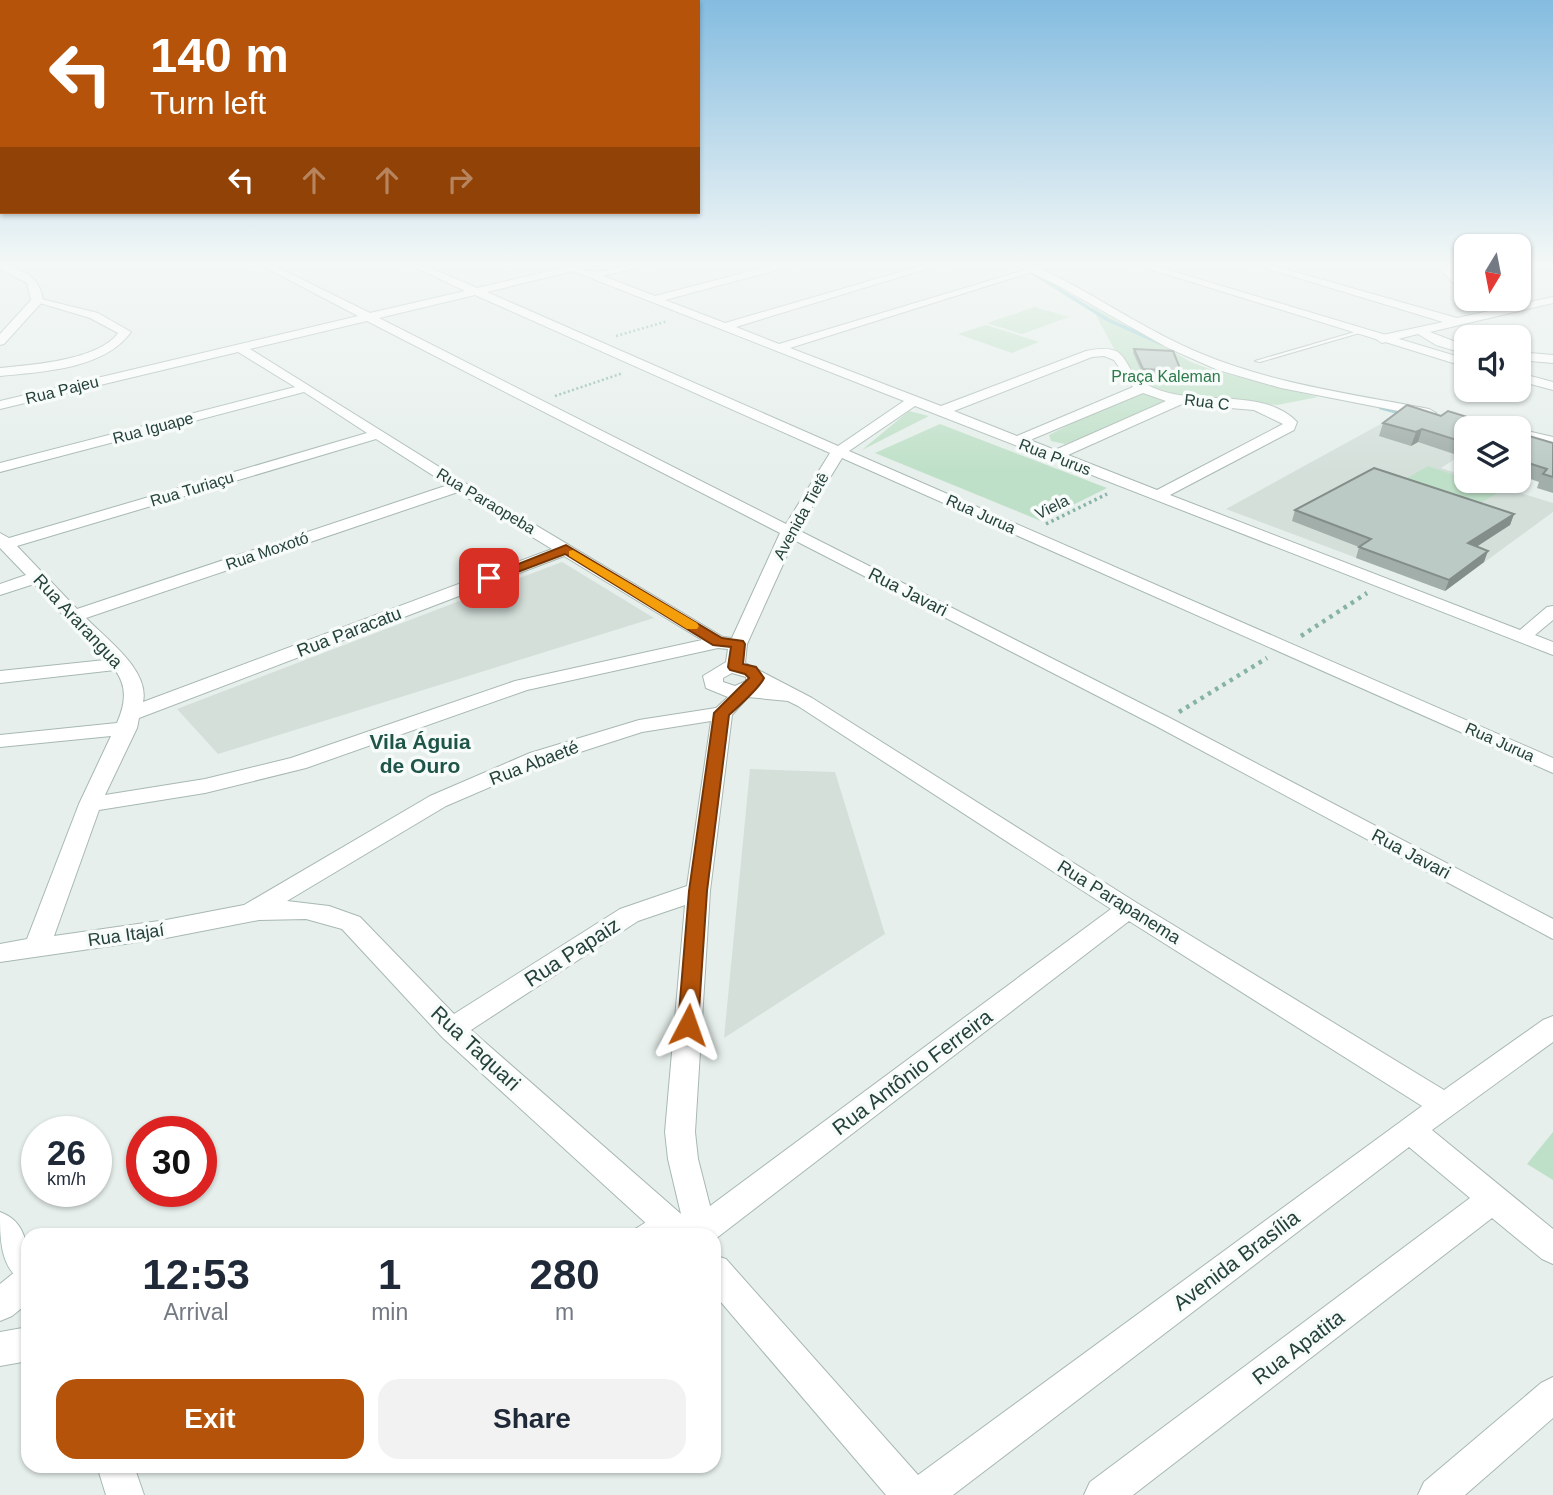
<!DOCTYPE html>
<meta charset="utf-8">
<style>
body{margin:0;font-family:Arial,sans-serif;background:#f2f2f3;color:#1f2937;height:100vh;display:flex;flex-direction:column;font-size:26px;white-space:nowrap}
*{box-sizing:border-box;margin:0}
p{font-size:23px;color:#747a83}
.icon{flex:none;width:38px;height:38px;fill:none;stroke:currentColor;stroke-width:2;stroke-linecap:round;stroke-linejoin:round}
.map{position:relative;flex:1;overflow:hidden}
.sheet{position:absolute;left:21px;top:1228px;width:700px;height:245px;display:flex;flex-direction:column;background:#fff;border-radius:21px;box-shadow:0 2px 5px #0004}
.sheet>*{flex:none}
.banner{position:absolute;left:0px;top:0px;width:700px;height:214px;box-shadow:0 2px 5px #0004;background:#b45309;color:#fff;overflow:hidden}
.needle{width:46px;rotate:190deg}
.buttons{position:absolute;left:1454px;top:234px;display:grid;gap:14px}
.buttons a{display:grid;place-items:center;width:77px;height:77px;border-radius:14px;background:#fff;box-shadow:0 2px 5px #0004;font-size:35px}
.speed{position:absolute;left:21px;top:1116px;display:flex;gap:14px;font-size:35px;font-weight:700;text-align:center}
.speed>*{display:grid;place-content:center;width:91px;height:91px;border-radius:50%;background:#fff;box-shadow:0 2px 5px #0004;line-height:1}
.speed small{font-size:18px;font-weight:400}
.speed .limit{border:10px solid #d22;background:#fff;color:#111}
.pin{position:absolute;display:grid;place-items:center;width:60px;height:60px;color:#fff;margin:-30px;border-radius:14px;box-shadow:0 4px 10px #0006}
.me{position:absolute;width:77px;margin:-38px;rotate:4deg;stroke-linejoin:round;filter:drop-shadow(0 0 5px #0008)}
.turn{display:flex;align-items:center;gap:24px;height:147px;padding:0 35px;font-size:32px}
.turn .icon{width:91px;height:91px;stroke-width:2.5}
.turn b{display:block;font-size:49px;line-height:60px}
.lanes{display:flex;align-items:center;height:66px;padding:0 35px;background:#0003;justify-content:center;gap:35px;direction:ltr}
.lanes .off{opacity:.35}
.eta{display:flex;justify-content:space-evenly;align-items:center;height:119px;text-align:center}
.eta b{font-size:42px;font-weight:800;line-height:49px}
.cta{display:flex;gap:14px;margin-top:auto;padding:14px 35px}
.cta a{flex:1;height:80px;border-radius:21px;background:#b45309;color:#fff;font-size:28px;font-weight:800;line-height:80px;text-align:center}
.cta a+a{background:#f2f2f3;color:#1f2937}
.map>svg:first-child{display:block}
</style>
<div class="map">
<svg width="1553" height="1495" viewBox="0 0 1553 1495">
<rect width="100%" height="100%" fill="#e6efeb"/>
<!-- built -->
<g fill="#d4dfda">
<polygon points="1388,420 1466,452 1441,468 1466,476 1466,481 1482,481 1553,503 1553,512 1445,591 1226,509"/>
<polygon points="562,562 654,618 218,754 177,709"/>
<polygon points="750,769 835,772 885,934 724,1038"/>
</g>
<!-- green -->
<g fill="#bfe0c8">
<polygon points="1091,306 1191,362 1215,371 1318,397 1277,405 1181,399 1065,444 1051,441 1049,435 1142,388 1127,373"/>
<polygon points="1035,307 1069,317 1022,334 987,323"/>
<polygon points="986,325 1039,342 1012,353 958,334"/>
<polygon points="909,411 929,416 862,450"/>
<polygon points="940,424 1107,488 1041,521 875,453"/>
<polygon points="1428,466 1466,479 1466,481 1502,490 1476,506 1402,481"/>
<polygon points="1553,1132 1553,1180 1527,1164"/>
</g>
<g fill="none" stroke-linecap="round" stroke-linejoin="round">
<!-- stream-far1 -->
<polyline stroke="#8ec9d4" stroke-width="3.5" points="1015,262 1108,320 1162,344"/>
<!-- stream -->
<polyline stroke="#8ec9d4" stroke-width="5" points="1381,407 1407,414"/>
<!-- service casing -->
<g stroke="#a8b8b2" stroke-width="2">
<g id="service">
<polygon points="1358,331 1363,332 1260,362 1255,361"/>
<path d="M662,1212L668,1214L670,1219C660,1236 648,1236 630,1236L632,1231Z"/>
</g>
</g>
<!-- minor casing -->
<g stroke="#a8b8b2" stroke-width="2">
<g id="minor">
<path d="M255,262H267L370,313L465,291L404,262H417L477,288L563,268L553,262C568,262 577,269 591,271C604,273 634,262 652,262L651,264L603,276L655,296L785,262H800L799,264L665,300L725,323L934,262H949L736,327L779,344L1051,262V266L790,348L941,406L1086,351C1134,341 1118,368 1146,384C1189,410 1261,384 1297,422L1294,430L1170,495L1520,630L1547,607L1553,606V620L1535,635L1553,642V655L915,406L849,451L1553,758V773L842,458L798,530L1170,718L1553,919V939L1156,726L794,540L747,644L745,663L812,698L1137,903L1444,1090L1543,1020L1553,1016V1042L1432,1130L1553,1229V1264L1542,1259L1492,1218L1133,1495H1084L1090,1482L1470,1198L1409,1147L953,1495H886L714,1294V1255L726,1259L918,1475L1422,1106L1129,921L714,1240V1236H660L442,1037L342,929L306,919L259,920L166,938L0,962V944L27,939L79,804L111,736L0,747V735L117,723C125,705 128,687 115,670L0,683V671L105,660L34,584L0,595V584L26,575L0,548V533L9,538L367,433L304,392L0,472V463L295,387L238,352L0,409V401L358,316ZM573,271L904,401L838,446L487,292ZM475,295L830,453L786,524L379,318ZM367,321L780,533L732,638L723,637L465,483L250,349ZM1104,356L1114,360L1133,387L1017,436L954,411L1092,357ZM1143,393L1166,401L1055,450L1030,440ZM1182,404L1254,410L1283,424L1157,490L1068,455ZM376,439L448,485L77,609L17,546ZM458,492L552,549L143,702C150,670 106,639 86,618ZM564,556L702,640L515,681L291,758L205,779L105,795L137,728L139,718ZM718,648L728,649L726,662L703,676L706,688L728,697L716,708L639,720L530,753L430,796L244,905L166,920L54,936L99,810L205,793L306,768L527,690ZM732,673L746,677V681L735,686L723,682V678ZM748,697L788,701L798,706L1111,909L710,1206L698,1159L695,1132L710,891L732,715ZM711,721L687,886L620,909L454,1014L360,917L329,906L287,901L446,806L546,763L642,732ZM685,905L665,1132L668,1159L681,1214L471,1030L638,921Z"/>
<polygon points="1245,262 1260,262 1457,318 1553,297 1553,303 1430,332 1466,346 1466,354 1436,345 1418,334 1382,343 1376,339 1378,336 1443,322"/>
<polygon points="1434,262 1444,262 1466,282 1466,290 1452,282"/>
<path d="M33,297L98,313L131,332C105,369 41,372 0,376V368C32,365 99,360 118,333L90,318L33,301Z"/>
<polygon points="1519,352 1553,355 1553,363 1519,360"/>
<polygon points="28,1267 28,1303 12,1316 0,1321 0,1284 16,1271"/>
<polygon points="28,1327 28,1361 0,1366 0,1332"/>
<polygon points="1553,1377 1553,1418 1465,1495 1418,1495 1424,1482 1541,1383"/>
</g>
</g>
<!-- tertiary casing -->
<g stroke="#a8b8b2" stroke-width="2">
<g id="tertiary">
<path d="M1009,262H1022L1042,269C1096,295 1146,331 1202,354C1274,384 1352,394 1429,409L1436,413L1429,417L1281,388L1218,370L1168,348L1057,285Z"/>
<polygon points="1127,262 1142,262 1466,359 1466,367"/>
<polygon points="1519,373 1553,382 1553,390 1519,381"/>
<polygon points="1519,429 1553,437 1553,445 1519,437"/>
</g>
</g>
<!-- secondary casing -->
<g stroke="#a4bbb3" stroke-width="2">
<g id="secondary">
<path d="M0,263C21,269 41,276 43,301L4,344L0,345V334L31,300L27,283L0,269Z"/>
<path d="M0,1212C31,1223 28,1256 28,1284C0,1272 0,1240 0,1212Z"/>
<polygon points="97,1466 134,1466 144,1495 106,1495"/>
</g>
</g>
<!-- path-far2 -->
<g stroke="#86b3a5" stroke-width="2.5" stroke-dasharray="2 2.5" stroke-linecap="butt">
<polyline points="616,336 668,321"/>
<polyline points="555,396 623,373"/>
</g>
<!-- path-far1 -->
<polyline stroke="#86b3a5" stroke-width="3.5" stroke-dasharray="2.5 3.5" stroke-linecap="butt" points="1046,524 1107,494"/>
<!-- path -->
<g stroke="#86b3a5" stroke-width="4.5" stroke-dasharray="3.5 5" stroke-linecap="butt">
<polyline points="1301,636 1367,593"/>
<polyline points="1179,712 1267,658"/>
</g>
<!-- service -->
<use href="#service" fill="#fff" fill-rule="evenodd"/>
<!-- minor -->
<use href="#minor" fill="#fff" fill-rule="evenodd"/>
<!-- tertiary -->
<use href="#tertiary" fill="#fff" fill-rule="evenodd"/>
<!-- secondary -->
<use href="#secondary" fill="#fff" fill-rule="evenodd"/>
</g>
<!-- wall -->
<g fill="#a1aea9">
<polygon points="1134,349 1181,371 1180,375 1142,373 1133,353"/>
<polygon points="1383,423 1466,429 1466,458 1418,442 1411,446 1379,436"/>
<polygon points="1519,433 1553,443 1553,493 1537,488 1539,482 1519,475"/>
<polygon points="1295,510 1514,514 1510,525 1476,546 1484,562 1445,591 1356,558 1359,547 1292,521"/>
</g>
<!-- shaded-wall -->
<g fill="#838d89">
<polygon points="1422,429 1418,442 1411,446 1416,432"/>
<polygon points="1514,514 1510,525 1464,555 1468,543"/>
<polygon points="1488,551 1484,562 1445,591 1449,580"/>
</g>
<!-- building -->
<g fill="#bbcac4" stroke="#838d89" stroke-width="2">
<polygon points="1134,349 1173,351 1181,371 1143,369"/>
<polygon points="1407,405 1441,416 1448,411 1506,429 1466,429 1466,443 1422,429 1416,432 1383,423"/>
<polygon points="1519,433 1553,443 1553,477 1543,474 1547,469 1519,460"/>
<polygon points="1374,468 1514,514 1468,543 1488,551 1449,580 1359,547 1371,539 1295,510"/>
</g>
<!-- sky -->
<linearGradient id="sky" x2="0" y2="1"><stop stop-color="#84bce0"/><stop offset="0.56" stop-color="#f4f8f6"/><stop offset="1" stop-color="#f4f8f6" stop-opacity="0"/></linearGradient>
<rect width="1553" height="471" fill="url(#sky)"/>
<!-- route -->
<path fill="#b45309" stroke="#753606" stroke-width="2" d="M566,545L722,638L743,641L745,644L743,664L756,667L764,678C760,687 738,707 729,715L707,891L698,1025L695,1030L688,1033L681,1030L678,1025L689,891L714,713L749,678L745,674L730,670L728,667L731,647L713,645L565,554L494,581H485L483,578Z"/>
<!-- slow -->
<polygon fill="#f59e0b" points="573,550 697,623 699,626 697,629 687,629 569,556 569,551"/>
<g text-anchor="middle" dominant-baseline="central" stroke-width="7" stroke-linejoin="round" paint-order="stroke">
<!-- far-park labels -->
<g font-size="16" fill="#2d7a4b" stroke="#f7fbf9">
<text x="1166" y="376">Praça Kaleman</text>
</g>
<!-- far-street labels -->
<g font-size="16" fill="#24423a" stroke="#f7fbf9">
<text transform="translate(62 390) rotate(-14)">Rua Pajeu</text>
<text transform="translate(1207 402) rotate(7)">Rua C</text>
<text transform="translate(153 428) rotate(-15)">Rua Iguape</text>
<text transform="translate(1055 457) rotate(21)">Rua Purus</text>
<text transform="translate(192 489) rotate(-17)">Rua Turiaçu</text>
<text transform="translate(486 501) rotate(31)">Rua Paraopeba</text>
<text transform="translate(1052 507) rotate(-26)">Viela</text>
<text transform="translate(981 514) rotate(24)">Rua Jurua</text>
<text transform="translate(801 516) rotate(-61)">Avenida Tietê</text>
<text transform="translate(267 551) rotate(-19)">Rua Moxotó</text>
<text transform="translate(1500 742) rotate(24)">Rua Jurua</text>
</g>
<!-- street labels -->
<g font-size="18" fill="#24423a" stroke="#f7fbf9">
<text transform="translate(908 592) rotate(27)">Rua Javari</text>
<text transform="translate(78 621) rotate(47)">Rua Ararangua</text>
<text transform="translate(349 632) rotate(-21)">Rua Paracatu</text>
<text transform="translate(534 763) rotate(-21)">Rua Abaeté</text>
<text transform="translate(1411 854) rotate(28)">Rua Javari</text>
<text transform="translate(1119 902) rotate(32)">Rua Parapanema</text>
<text transform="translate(126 935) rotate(-8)">Rua Itajaí</text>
</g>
<!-- quarter labels -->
<g font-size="21" font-weight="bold" fill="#1f5548" stroke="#f7fbf9">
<text x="420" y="741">Vila Águia<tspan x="420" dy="24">de Ouro</tspan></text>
</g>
<!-- near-street labels -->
<g font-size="21" fill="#24423a" stroke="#f7fbf9">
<text transform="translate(572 952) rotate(-33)">Rua Papaiz</text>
<text transform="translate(476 1048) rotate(43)">Rua Taquari</text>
<text transform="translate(912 1072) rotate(-37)">Rua Antônio Ferreira</text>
<text transform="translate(1236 1260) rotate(-37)">Avenida Brasília</text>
<text transform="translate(1298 1347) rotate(-37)">Rua Apatita</text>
</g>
</g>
</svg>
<div class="buttons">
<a><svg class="needle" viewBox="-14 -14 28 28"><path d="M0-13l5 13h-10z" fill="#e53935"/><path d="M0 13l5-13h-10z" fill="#747a83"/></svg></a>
<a><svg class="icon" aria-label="sound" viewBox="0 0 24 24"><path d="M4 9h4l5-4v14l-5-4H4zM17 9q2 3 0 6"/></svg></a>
<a><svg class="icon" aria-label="layers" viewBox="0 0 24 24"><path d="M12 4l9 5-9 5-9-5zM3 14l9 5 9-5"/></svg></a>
</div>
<div class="speed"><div>26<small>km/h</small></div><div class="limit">30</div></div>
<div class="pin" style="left:489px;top:578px;background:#d93025"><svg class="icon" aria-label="arrive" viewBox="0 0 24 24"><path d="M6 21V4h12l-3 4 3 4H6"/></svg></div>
<svg class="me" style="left:688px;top:1025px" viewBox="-20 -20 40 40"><path d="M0-17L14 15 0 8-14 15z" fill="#b45309" stroke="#fff" stroke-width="4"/></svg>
<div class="banner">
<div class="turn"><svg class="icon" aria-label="left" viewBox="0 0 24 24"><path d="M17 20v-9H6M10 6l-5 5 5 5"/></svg><div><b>140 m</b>Turn left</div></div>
<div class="lanes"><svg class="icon" aria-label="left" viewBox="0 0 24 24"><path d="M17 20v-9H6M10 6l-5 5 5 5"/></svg><svg class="icon off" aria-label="ahead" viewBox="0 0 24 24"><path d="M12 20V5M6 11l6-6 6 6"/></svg><svg class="icon off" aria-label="ahead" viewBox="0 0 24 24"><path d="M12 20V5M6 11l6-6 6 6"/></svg><svg class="icon off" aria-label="right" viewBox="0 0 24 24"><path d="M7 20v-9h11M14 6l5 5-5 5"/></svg></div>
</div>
<section class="sheet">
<div class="eta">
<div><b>12:53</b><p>Arrival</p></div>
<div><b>1</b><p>min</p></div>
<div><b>280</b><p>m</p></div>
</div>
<div class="cta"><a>Exit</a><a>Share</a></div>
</section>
</div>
